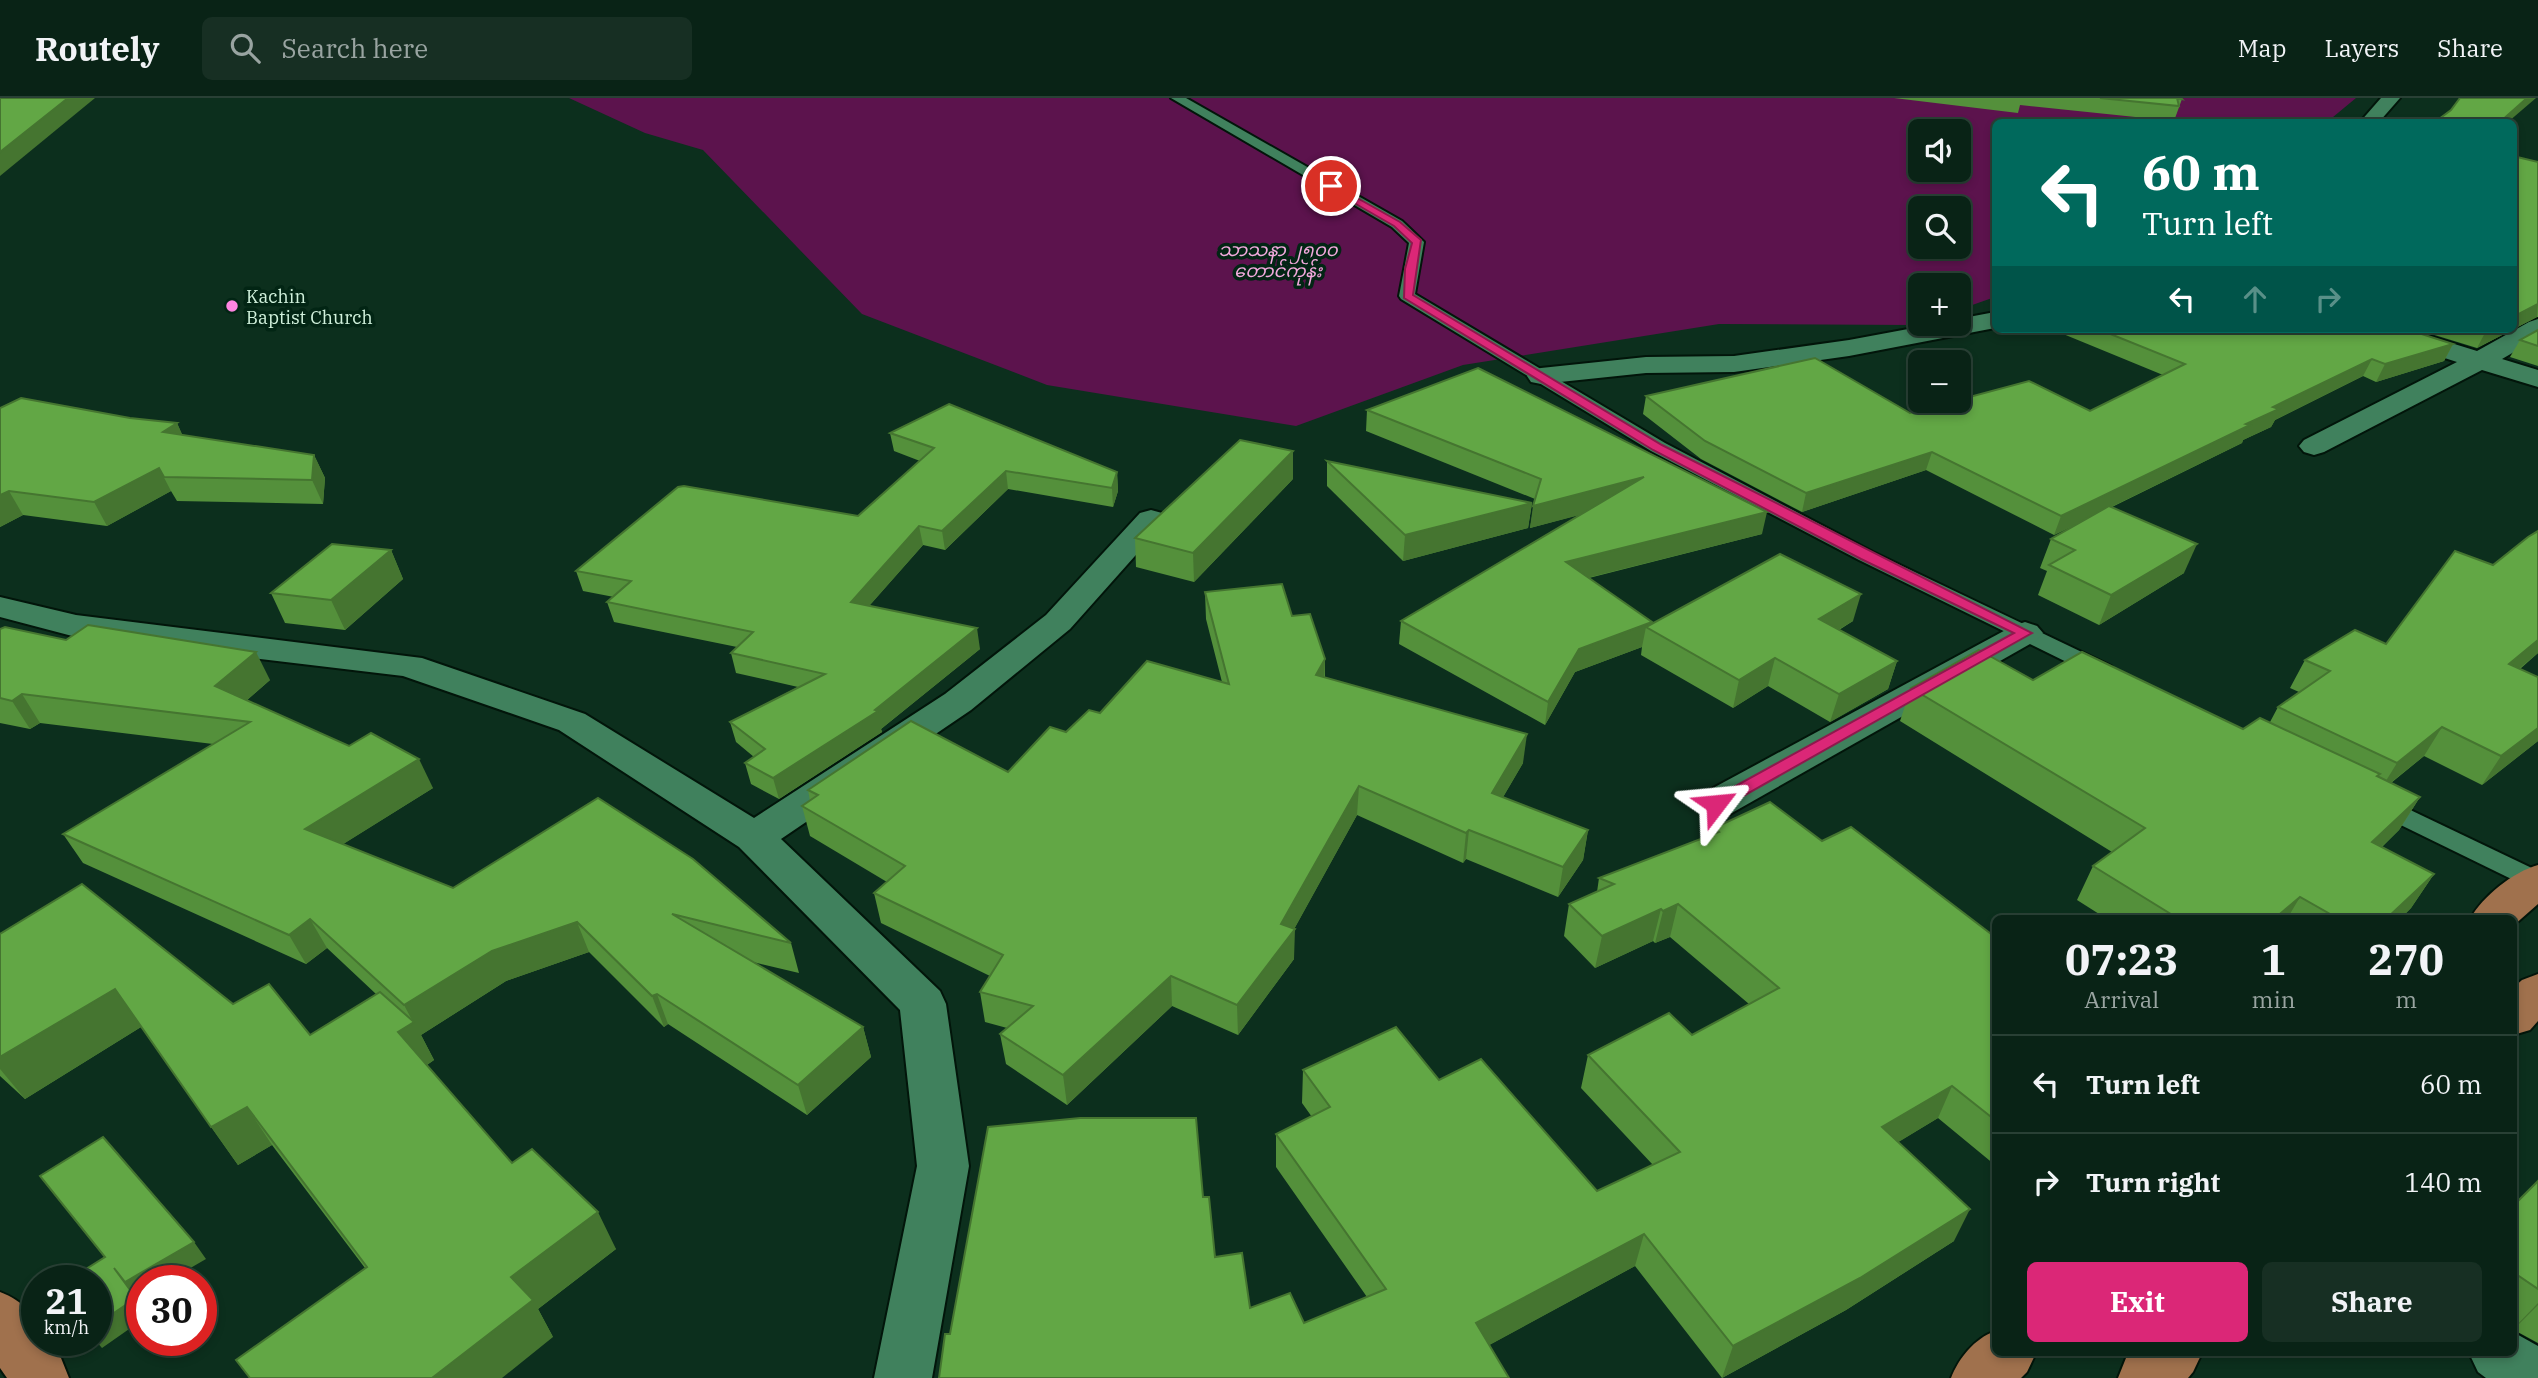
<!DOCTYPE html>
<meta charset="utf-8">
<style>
body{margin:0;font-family:"IBM Plex Serif","Noto Sans Myanmar",serif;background:#172f23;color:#f1f3f6;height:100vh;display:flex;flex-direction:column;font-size:26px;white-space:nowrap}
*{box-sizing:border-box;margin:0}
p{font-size:23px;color:#99a4a1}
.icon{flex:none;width:38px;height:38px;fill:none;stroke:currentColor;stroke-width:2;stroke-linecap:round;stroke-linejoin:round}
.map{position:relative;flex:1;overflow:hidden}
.sheet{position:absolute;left:1992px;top:817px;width:525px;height:441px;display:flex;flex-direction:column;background:#092316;border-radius:10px;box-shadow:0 4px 10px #0003,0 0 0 2px #294035}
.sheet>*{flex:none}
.guide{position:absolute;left:1992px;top:21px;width:525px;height:214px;border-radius:10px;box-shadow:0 4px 10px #0003,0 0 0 2px #294035;background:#00695c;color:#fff;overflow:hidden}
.fabs{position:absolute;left:1908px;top:21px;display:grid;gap:14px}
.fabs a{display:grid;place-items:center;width:63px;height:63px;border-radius:10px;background:#092316;box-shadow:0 4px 10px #0003,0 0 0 2px #294035;font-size:35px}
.speed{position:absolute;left:21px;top:1167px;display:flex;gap:14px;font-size:35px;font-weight:700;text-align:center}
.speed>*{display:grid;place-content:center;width:91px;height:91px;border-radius:50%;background:#092316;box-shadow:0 4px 10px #0003,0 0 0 2px #294035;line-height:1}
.speed small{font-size:18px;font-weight:400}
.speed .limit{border:10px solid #d22;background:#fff;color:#111}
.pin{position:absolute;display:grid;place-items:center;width:60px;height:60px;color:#fff;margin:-30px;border:4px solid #fff;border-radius:50%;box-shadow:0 2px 7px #0007}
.me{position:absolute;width:77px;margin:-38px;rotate:61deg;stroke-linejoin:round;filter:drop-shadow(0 0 5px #0008)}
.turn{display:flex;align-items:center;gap:24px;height:147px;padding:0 35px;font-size:32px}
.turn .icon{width:91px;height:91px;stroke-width:2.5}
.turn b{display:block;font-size:49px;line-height:60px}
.lanes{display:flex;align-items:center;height:66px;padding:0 35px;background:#0003;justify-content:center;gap:35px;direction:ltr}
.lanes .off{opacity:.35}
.eta{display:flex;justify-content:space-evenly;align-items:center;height:119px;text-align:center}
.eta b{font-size:42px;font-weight:700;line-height:49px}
.action{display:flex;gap:14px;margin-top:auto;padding:14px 35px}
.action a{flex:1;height:80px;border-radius:10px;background:#db2777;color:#fff;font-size:28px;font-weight:700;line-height:80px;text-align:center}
.action a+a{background:#172f23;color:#f1f3f6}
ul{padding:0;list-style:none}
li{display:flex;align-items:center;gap:21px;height:98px;padding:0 35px;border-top:2px solid #294035}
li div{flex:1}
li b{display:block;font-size:26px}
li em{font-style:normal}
header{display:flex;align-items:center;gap:42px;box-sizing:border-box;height:98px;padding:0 35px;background:#092316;border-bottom:2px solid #294035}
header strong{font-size:33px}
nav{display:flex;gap:38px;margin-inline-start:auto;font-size:24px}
.search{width:490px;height:63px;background:#172f23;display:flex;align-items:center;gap:18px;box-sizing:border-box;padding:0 24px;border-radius:10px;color:#99a4a1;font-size:26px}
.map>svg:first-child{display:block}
</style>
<header>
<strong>Routely</strong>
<div class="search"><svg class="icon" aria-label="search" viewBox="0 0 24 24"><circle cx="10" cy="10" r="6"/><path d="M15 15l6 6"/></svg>Search here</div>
<nav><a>Map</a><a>Layers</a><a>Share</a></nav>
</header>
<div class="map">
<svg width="2538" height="1280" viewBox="0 0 2538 1280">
<rect width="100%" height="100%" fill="#0c2f1d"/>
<!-- green -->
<path fill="#5c134d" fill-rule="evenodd" d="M569,0H2356L2327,24H1995V199L1958,212V187H1920V225L1913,227L1719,226L1463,267L1296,328L1047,287L862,216L703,52L645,35ZM1920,33H1958V72H1920ZM1920,110H1958V149H1920Z"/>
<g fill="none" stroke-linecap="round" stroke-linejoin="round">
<!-- lane casing -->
<g stroke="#02150a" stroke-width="4">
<g id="lane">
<polygon points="1171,0 1186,0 1402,123 1424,144 1415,196 1665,345 1873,454 2111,568 2115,573 2111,578 2095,578 1859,462 1651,353 1401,201 1399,198 1409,145 1392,129"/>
<polygon points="2379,697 2538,773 2538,794 2370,712 2366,706 2370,700"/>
</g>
</g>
<!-- street casing -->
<g stroke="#02150a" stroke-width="4">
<g id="street">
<polygon points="2381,0 2400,0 2379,24 2360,24"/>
<polygon points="1995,214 1995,230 1849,258 1734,274 1646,275 1541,286 1531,284 1527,278 1531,272 1541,270 1646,259 1734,258 1849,242 1935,226 1958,226 1958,221"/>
<polygon points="2538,221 2538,240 2502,261 2538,272 2538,289 2482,272 2324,354 2314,357 2304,354 2299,348 2304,342 2457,264 2370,236 2366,231 2406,231 2477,253 2529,224"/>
<polygon points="1151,412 1162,415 1167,422 1070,531 971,612 781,741 940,893 946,906 969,1068 932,1280 874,1280 917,1068 900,912 739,749 559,632 403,578 76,539 0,519 0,499 76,517 422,560 585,616 754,720 945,596 1046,517 1140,415"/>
<polygon points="2025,524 2037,528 2043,535 2037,542 1730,716 1716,719 1702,716 1696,706 1702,696 2013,528"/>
<polygon points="2513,1234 2538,1248 2538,1280 2486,1280 2478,1274 2469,1255 2513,1255"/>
</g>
</g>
<!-- primary casing -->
<g stroke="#02150a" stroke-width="4">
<g id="primary">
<path d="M2538,767V806L2513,828V821H2470C2483,798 2513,774 2538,767Z"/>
<polygon points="2538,876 2538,923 2530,932 2513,937 2513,890 2522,882"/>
<path d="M0,1194C23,1203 37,1216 37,1242H48L61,1260L69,1280H7L0,1270Z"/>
<path d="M1995,1233V1255H2036L2027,1274L2021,1280H1951C1959,1260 1974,1241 1995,1233Z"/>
<polygon points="2132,1255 2202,1255 2193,1274 2188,1280 2118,1280 2126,1260"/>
</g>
</g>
<!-- lane -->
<use href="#lane" fill="#40815d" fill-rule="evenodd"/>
<!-- street -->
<use href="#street" fill="#40815d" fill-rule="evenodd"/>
<!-- primary -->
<use href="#primary" fill="#a0714d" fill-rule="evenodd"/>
</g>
<!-- wall -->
<g fill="#54903b">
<polygon points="1894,0 2181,0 2182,1 2174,23 2020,7 2018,15"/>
<polygon points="2538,64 2538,219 2537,219 2477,250 2415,231 2513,231"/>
<polygon points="2051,231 2406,231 2453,246 2444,263 2376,284 2363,278 2275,322 2271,329 2243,342 2242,345 2112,409 2184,475 2099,527 2038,497 2047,473 2040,470 2051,441 2073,428 2054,437 1926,372 1802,414 1701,361 1643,316 1646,298 1910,315 2090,313 2163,277"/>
<polygon points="2538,232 2538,268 2510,259 2520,242"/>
<polygon points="0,310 130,320 177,325 182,337 314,357 325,380 323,406 177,403 171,393 107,428 23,417 0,429"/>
<polygon points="1367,312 1762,436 1589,480 1651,526 1853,523 1839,532 1897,563 1888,591 1830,624 1768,588 1733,610 1641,557 1642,549 1575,574 1545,627 1399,546 1401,523 1582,416 1530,430 1535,401 1366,333"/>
<polygon points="890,335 1117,374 1118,393 1113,409 1008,391 945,452 923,447 869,508 980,551 881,631 882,634 779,701 751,686 745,665 754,659 736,644 730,624 798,589 736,575 731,555 737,549 614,524 607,504 614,499 583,493 576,473 858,418 920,363 894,353"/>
<polygon points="1327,363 1532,405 1528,430 1403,463 1327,388"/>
<polygon points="1293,381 1194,484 1136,469 1135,440"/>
<polygon points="2538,433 2538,555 2520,571 2538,579 2538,643 2482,687 2424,658 2391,685 2420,699 2399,732 2382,749 2434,776 2411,810 2400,821 2107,821 2077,802 2093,768 2112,754 1900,623 1911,590 2033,582 2243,631 2270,624 2278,609 2299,594 2290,590 2305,562 2386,546"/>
<polygon points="391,452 403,481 345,532 285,525 271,495"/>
<polygon points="1205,494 1292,518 1325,561 1325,580 1523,665 1503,699 1588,732 1583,762 1558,799 1466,761 1463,765 1357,717 1294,831 1294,861 1238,937 1172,908 1067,1007 1006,966 1000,936 1007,930 985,924 980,894 990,878 881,825 874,795 887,784 810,738 802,708 810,703 808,692 1008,674 1066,634 1100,615 1222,584 1206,521"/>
<polygon points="0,531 66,542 270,582 247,602 433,690 343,746 453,790 598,700 791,845 799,875 753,864 863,929 871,959 807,1017 668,926 664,929 589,854 506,883 421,937 434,962 427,967 512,1065 616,1151 538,1211 553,1239 365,1170 272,1047 238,1067 141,929 25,1001 0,978 0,836 233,906 310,937 376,896 327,850 306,866 83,765 63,736 213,646 40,625 30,631 0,625"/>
<polygon points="1714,730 1822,743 1995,839 1995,1067 1938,1020 1898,1044 1954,1143 1846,1212 1722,1280 1635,1168 1489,1247 950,1236 1203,1099 1215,1159 1250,1210 1304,1225 1367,1199 1276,1069 1276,1036 1312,1019 1302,1005 1303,972 1439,982 1597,1093 1653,1067 1581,990 1588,957 1692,937 1749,906 1670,839 1655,845 1653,843 1595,870 1564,838 1569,806 1597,794 1599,780 1712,737"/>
<polygon points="2538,1083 2538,1245 2514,1232 2513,1232 2513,1108"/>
</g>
<!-- shaded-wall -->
<g fill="#457530">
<polygon points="68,0 95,0 0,78 0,54"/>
<polygon points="2527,0 2536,0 2508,24 2500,24"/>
<polygon points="2538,206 2537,219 2477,250 2486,233 2490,231 2513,231 2513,219"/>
<polygon points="2453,246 2444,263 2376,284 2385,266"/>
<polygon points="2372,261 2363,278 2275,322 2271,329 2243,342 2242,345 2054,437 2061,418 2246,326 2273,309"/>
<polygon points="177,325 188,349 163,334"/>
<polygon points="1293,353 1293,381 1194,484 1193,455"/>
<polygon points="1932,354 1926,372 1802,414 1806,395"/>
<polygon points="314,357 325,380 323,406 312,382"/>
<polygon points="159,370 171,393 107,428 94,404"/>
<polygon points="1006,373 1008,391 945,452 942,433"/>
<polygon points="1117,374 1118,393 1113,409 1112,390"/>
<polygon points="1644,379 1641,401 1530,430 1533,408"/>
<polygon points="9,393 23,417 0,429 0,397"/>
<polygon points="1532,405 1528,430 1403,463 1405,437"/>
<polygon points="1767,414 1762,436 1563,486 1566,464"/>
<polygon points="919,428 923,447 855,524 851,504"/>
<polygon points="2197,446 2184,475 2099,527 2111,497"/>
<polygon points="391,452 403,481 345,532 331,502"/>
<polygon points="1861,496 1853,523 1811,548 1819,521"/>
<polygon points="1652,524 1650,532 1646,529 1642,549 1575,574 1545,627 1548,604 1579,551"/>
<polygon points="977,530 980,551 881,631 882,634 779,701 773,680 875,612"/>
<polygon points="2538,542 2538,555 2491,594 2509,566"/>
<polygon points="256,554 270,582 230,617 215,588"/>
<polygon points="1775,560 1768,588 1733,610 1739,582"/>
<polygon points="1325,561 1324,589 1316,577"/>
<polygon points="1897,563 1888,591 1830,624 1839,596"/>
<polygon points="22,596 40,625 30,631 12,603"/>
<polygon points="2442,629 2424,658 2379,694 2397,665"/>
<polygon points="2538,630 2538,643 2482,687 2501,658"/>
<polygon points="1527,636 1523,665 1488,725 1492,695"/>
<polygon points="419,661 433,690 321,760 305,731"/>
<polygon points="1359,688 1357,717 1292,835 1295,831 1294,861 1238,937 1237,907 1281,826"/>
<polygon points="2420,699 2399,732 2351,778 2372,744"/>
<polygon points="1469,732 1466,761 1463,765 1466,735"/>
<polygon points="1588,732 1583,762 1558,799 1563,769"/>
<polygon points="2434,776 2411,810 2400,821 2386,821"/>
<polygon points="2300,799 2287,821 2274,821"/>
<polygon points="1678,806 1670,839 1655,845 1663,813"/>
<polygon points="1661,811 1653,843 1595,870 1602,838"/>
<polygon points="310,821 327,850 306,866 289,837"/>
<polygon points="577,824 589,854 506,883 421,937 434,962 419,972 398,934 413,924 404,907 492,853"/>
<polygon points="1171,878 1172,908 1067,1007 1063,977"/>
<polygon points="115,891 141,929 25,1001 0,971 0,959"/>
<polygon points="657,896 668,926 664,929 652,898"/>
<polygon points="863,929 871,959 807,1017 798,987"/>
<polygon points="1952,988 1938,1020 1869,1062 1882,1029"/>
<polygon points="247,1009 272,1047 238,1067 211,1029"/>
<polygon points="1970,1111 1954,1143 1846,1212 1722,1280 1733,1248"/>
<polygon points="598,1114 616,1151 538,1211 553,1239 502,1280 432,1280 511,1179"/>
<polygon points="1644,1136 1635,1168 1471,1257 1476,1225"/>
<polygon points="194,1144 206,1161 168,1183 142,1183 142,1198 139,1200 132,1192 142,1205 142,1222 102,1250 95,1242 96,1227 114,1170"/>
<polygon points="2538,1205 2538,1207 2513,1232 2513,1231"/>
</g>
<!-- building -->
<g fill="#62a745" stroke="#457530" stroke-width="2">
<polygon points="0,0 68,0 0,54"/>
<polygon points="2100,0 2181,0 2182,1 2177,0 2179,8"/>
<polygon points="2460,0 2527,0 2500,24 2435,24 2451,12"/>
<polygon points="2513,58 2538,64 2538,206 2513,219"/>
<polygon points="2098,231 2406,231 2453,246 2385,266 2372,261 2273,309 2279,311 2246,326 2250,327 2061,418 1932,354 1806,395 1705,343 1646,298 1815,260 1910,315 2029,283 2090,313 2185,266"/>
<polygon points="2538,232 2538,248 2520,242"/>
<polygon points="1478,270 1767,414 1566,464 1652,524 1579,551 1548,604 1401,523 1644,379 1533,408 1541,381 1367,312"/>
<polygon points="21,300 130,320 177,325 163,334 314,357 312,382 164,379 159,370 94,404 9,393 0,397 0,310"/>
<polygon points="949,306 1117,374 1112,390 1006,373 942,433 919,428 851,504 977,530 875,612 878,613 773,680 745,665 765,651 730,624 825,576 731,555 753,534 607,504 631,483 576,473 678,389 684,388 858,418 934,350 890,335"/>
<polygon points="1240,342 1293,353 1193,455 1135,440"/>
<polygon points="1327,363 1532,405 1405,437"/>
<polygon points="2109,408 2197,446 2111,497 2049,467 2075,452 2051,441"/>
<polygon points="2538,433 2538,542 2509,566 2538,579 2538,630 2501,658 2442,629 2397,665 2278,609 2330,573 2305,562 2355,532 2386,546 2455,453 2493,467 2528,439"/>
<polygon points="332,446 391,452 331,502 271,495"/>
<polygon points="1780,456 1861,496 1819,521 1897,563 1839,596 1775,560 1739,582 1646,529"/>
<polygon points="1282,486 1292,518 1310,516 1325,561 1316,577 1527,636 1492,695 1588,732 1563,769 1469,732 1466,735 1359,688 1281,826 1295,831 1237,907 1171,878 1063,977 1000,936 1033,908 980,894 1003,857 874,795 905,768 802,708 818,697 808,692 911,623 1008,674 1050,629 1066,634 1089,612 1100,615 1147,563 1229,586 1205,494"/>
<polygon points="88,527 256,554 215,588 349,648 371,635 419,661 305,731 453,790 598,700 693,761 791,845 672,816 863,929 798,987 657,896 652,898 577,824 492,853 404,907 310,821 289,837 63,736 250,624 22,596 12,603 0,600 0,531 5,529 66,542"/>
<polygon points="1979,552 2033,582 2082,554 2243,631 2260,620 2380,676 2377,678 2420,699 2372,744 2434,776 2386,821 2339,821 2300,799 2274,821 2179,821 2093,768 2145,730 1911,590"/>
<polygon points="1770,704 1822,743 1851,729 1995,839 1995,1022 1952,988 1882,1029 1970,1111 1860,1180 1733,1248 1644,1136 1476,1225 1509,1280 939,1280 945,1236 950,1236 988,1029 1080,1020 1196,1020 1203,1099 1209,1099 1215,1159 1242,1155 1250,1210 1290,1195 1304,1225 1386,1191 1276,1036 1330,1009 1303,972 1396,929 1439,982 1481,961 1597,1093 1680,1054 1588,957 1669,915 1692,937 1779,890 1678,806 1663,813 1661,811 1602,838 1569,806 1614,786 1599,780 1719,734 1714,730"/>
<polygon points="82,786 233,906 269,886 310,937 380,894 414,924 398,934 512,1065 532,1051 598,1114 511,1179 533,1202 432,1280 250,1280 236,1262 367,1169 247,1009 211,1029 115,891 0,959 0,836"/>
<polygon points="103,1039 194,1144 125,1184 114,1170 136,1200 96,1227 96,1183 67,1183 105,1159 40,1078"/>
<polygon points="2538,1083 2538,1191 2513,1174 2513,1108"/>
</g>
<!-- route -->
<polygon fill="#db2777" stroke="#8e194d" stroke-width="2" points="1328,87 1334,87 1400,124 1421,142 1413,197 1662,347 2032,535 1722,710 1710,710 1708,706 1710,702 2014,535 1861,461 1653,352 1404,200 1405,171 1412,145 1394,128 1328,90"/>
<!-- markers -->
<circle fill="#fe85e0" stroke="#022514" stroke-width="2.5" cx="232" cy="208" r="7"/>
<g text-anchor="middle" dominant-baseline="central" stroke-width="7" stroke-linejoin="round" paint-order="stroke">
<!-- far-park labels -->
<g font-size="18" font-style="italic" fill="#f2a9dd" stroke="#022514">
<text x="1278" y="151">သာသနာ ၂၅၀၀<tspan x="1278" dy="21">တောင်ကုန်း</tspan></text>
</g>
<!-- far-poi labels -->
<g font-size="18" fill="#d1f1dc" stroke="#022514" text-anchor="start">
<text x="246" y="198">Kachin<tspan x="246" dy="21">Baptist Church</tspan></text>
</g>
</g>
</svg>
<div class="fabs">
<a><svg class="icon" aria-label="sound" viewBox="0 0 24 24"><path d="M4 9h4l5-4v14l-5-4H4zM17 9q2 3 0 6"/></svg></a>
<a><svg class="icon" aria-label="search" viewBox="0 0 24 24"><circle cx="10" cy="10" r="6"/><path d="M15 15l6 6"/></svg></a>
<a>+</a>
<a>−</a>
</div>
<div class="speed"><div>21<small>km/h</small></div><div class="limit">30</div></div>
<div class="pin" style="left:1331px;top:88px;background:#d93025"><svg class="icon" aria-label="arrive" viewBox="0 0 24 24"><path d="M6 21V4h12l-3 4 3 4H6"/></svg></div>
<svg class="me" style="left:1716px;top:706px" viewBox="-20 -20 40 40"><path d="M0-17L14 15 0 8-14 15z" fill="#db2777" stroke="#fff" stroke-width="4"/></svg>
<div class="guide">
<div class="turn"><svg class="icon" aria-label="left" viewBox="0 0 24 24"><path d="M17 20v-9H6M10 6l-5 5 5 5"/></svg><div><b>60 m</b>Turn left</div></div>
<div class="lanes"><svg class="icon" aria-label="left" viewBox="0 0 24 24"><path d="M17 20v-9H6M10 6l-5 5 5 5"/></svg><svg class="icon off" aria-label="ahead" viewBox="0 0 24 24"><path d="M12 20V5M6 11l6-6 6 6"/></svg><svg class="icon off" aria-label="right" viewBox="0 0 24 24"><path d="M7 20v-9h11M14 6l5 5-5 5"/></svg></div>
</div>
<section class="sheet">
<div class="eta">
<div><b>07:23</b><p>Arrival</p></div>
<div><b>1</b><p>min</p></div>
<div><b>270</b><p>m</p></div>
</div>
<ul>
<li><svg class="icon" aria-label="left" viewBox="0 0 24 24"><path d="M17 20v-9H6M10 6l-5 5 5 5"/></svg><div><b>Turn left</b></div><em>60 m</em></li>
<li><svg class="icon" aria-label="right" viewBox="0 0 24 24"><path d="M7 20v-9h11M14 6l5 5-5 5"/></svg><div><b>Turn right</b></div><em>140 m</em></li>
</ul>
<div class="action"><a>Exit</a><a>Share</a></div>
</section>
</div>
